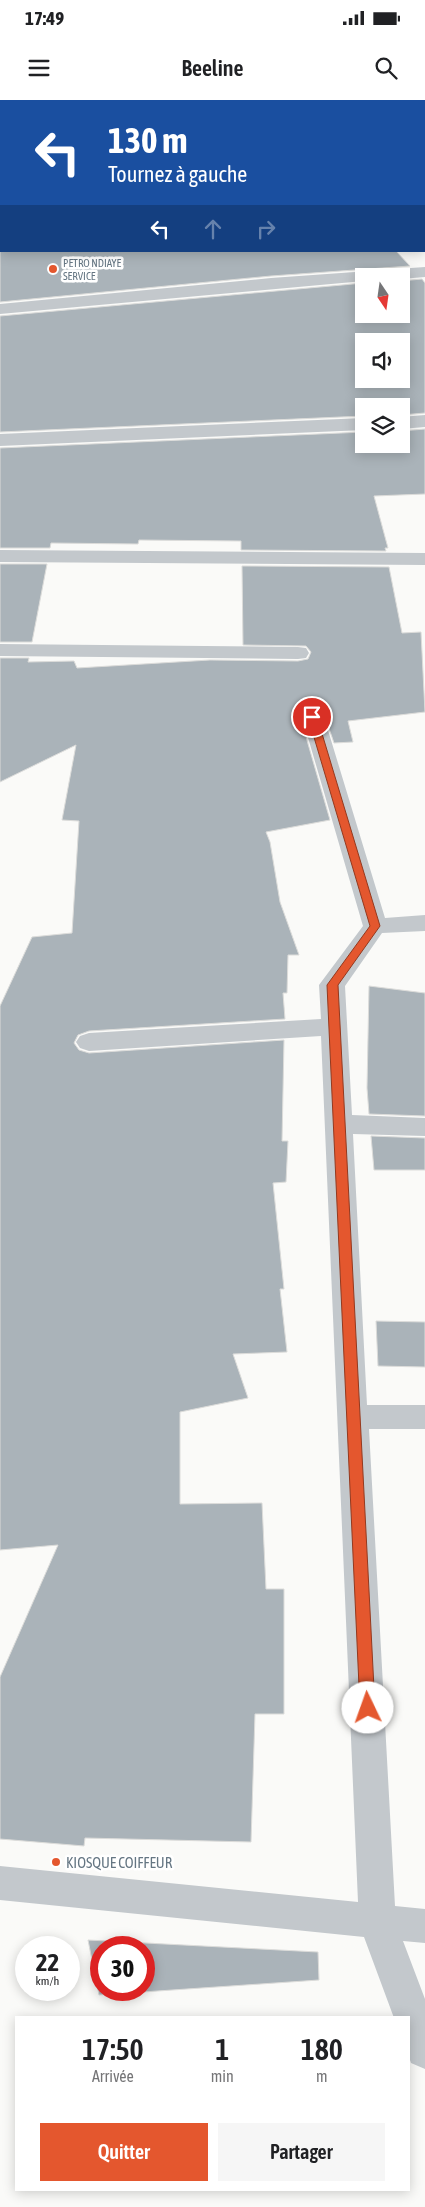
<!DOCTYPE html>
<html lang="fr">
<meta charset="utf-8">
<style>
body{margin:0;font-family:"Asap Condensed",sans-serif;background:#f6f6f6;color:#202124;height:100vh;display:flex;flex-direction:column;font-size:19px;white-space:nowrap}
*{box-sizing:border-box;margin:0}
p{font-size:16px;color:#757577}
.icon{flex:none;width:28px;height:28px;fill:none;stroke:currentColor;stroke-width:2;stroke-linecap:round;stroke-linejoin:round}
.map{position:relative;flex:1;overflow:hidden}
.panel{position:absolute;left:15px;top:1916px;width:395px;height:175px;display:flex;flex-direction:column;background:#fff;border-radius:0px;box-shadow:0 2px 12px #0003}
.panel>*{flex:none}
.hud{position:absolute;left:0px;top:0px;width:425px;height:152px;box-shadow:0 2px 12px #0003;background:#1a4fa0;color:#fff;overflow:hidden}
.needle{width:32px;rotate:167deg}
.fabs{position:absolute;left:355px;top:168px;display:grid;gap:10px}
.fabs a{display:grid;place-items:center;width:55px;height:55px;border-radius:0px;background:#fff;box-shadow:0 2px 12px #0003;font-size:25px}
.speed{position:absolute;left:15px;top:1836px;display:flex;gap:10px;font-size:25px;font-weight:700;text-align:center}
.speed>*{display:grid;place-content:center;width:65px;height:65px;border-radius:50%;background:#fff;box-shadow:0 2px 12px #0003;line-height:1}
.speed small{font-size:12px;font-weight:400}
.speed .limit{border:8px solid #d22;background:#fff;color:#111}
.pin{position:absolute;display:grid;place-items:center;width:42px;height:42px;color:#fff;margin:-21px;border:2px solid #fff;border-radius:50%;box-shadow:0 1px 5px #0007}
.me{position:absolute;width:55px;margin:-28px;rotate:357deg;stroke-linejoin:round;filter:drop-shadow(0 0 4px #0008)}
.turn{display:flex;align-items:center;gap:18px;height:105px;padding:0 25px;font-size:22px}
.turn .icon{width:65px;height:65px;stroke-width:2.5}
.turn b{display:block;font-size:35px;line-height:42px}
.lanes{display:flex;align-items:center;height:48px;padding:0 25px;background:#0003;justify-content:center;gap:25px;direction:ltr}
.lanes .off{opacity:.35}
.eta{display:flex;justify-content:space-evenly;align-items:center;height:85px;text-align:center}
.eta b{font-size:30px;font-weight:600;line-height:35px}
.cta{display:flex;gap:10px;margin-top:auto;padding:10px 25px}
.cta a{flex:1;height:58px;border-radius:0px;background:#e4572e;color:#fff;font-size:20px;font-weight:600;line-height:58px;text-align:center}
.cta a+a{background:#f6f6f6;color:#202124}
.status{display:flex;justify-content:space-between;align-items:center;height:35px;padding:0 25px;background:#fff;direction:ltr}
.status svg{height:14px;fill:currentColor}
header{display:flex;justify-content:space-between;align-items:center;height:65px;padding:0 25px;background:#fff;font-size:22px;font-weight:600}
.map>svg:first-child{display:block}
</style>
<div class="status"><b>17:49</b><svg viewBox="0 0 49 12"><path d="M0 12V9h3v3zM5 12V6h3v6zM10 12V3h3v9zM15 12V0h3v12zM26 1h20v11H26zM47 4h2v5h-2z"/></svg></div>
<header><svg class="icon" aria-label="menu" viewBox="0 0 24 24"><path d="M4 6h16M4 12h16M4 18h16"/></svg>Beeline<svg class="icon" aria-label="search" viewBox="0 0 24 24"><circle cx="10" cy="10" r="6"/><path d="M15 15l6 6"/></svg></header>
<div class="map">
<svg width="425" height="2107" viewBox="0 0 425 2107">
<rect width="100%" height="100%" fill="#fafaf8"/>
<!-- building -->
<g fill="#aab3b9" stroke="#dcdcda" fill-rule="evenodd">
<polygon points="0,151 396,151 410,166 271,176 0,202"/>
<path d="M422,179L425,183V313L401,315V306H364V316L0,332V216L364,183V214H401V181ZM364,241H401V279H364Z"/>
<polygon points="425,329 425,394 374,396 388,448 385,448 386,451 241,450 241,441 139,440 138,444 51,443 50,448 0,448 0,348 364,332 364,344 401,344 401,331"/>
<polygon points="0,464 47,464 32,542 0,542"/>
<polygon points="242,466 389,467 402,533 421,532 425,612 348,621 353,642 334,643 323,611 313,608 305,610 300,616 330,720 266,732 270,742 280,802 299,855 288,855 287,893 283,893 285,919 89,931 78,935 74,943 79,950 89,953 284,940 282,1041 288,1041 286,1082 273,1083 284,1189 280,1189 287,1252 233,1254 248,1298 180,1312 180,1404 262,1403 266,1489 284,1489 284,1614 255,1614 251,1742 85,1738 84,1746 0,1739 0,1577 58,1445 0,1450 0,906 32,837 72,833 79,721 62,720 76,645 0,682 0,558 29,558 28,562 74,561 77,568 210,560 298,561 308,559 311,552 306,546 243,545"/>
<polygon points="369,886 425,893 425,1016 369,1014 367,988"/>
<polygon points="371,1036 425,1038 425,1070 374,1070"/>
<polygon points="376,1221 425,1222 425,1267 378,1266"/>
<path d="M88,1840L318,1852L319,1880L99,1895ZM101,1848H144V1890H101Z"/>
</g>
<g fill="none" stroke-linecap="round" stroke-linejoin="round">
<!-- secondary casing -->
<g stroke="#b3babf" stroke-width="30">
<g id="secondary">
<polyline points="30,1 31,0"/>
<polyline points="0,34 1,33"/>
</g>
</g>
<!-- minor -->
<g fill="#c3c8cc" fill-rule="evenodd">
<rect x="424" y="63" width="1" height="10"/>
<polygon points="1,103 1,113 0,114 0,104"/>
<polygon points="425,167 425,177 401,179 401,176 364,176 364,181 0,214 0,204 271,178"/>
<polygon points="425,315 425,327 401,329 401,317"/>
<polygon points="364,318 364,330 0,346 0,334"/>
<polygon points="0,450 425,453 425,465 0,462"/>
<polygon points="0,544 298,547 306,548 309,553 306,558 298,559 0,556"/>
<polygon points="313,610 321,612 324,617 385,818 425,815 425,831 382,833 345,886 352,1015 425,1018 425,1036 353,1034 367,1305 425,1305 425,1329 369,1329 395,1806 425,1809 425,1843 403,1841 425,1899 425,1969 411,1963 409,1957 409,1918 394,1918 364,1837 0,1800 0,1766 358,1802 321,936 89,951 80,948 76,942 80,936 89,933 321,919 319,885 363,826 302,617 305,612"/>
</g>
<!-- secondary -->
<use href="#secondary" stroke="#fff" stroke-width="28"/>
</g>
<!-- route -->
<polygon fill="#e4572e" stroke="#94391e" points="309,615 316,615 317,617 380,826 338,885 375,1608 373,1612 368,1614 362,1612 360,1608 327,885 370,826 308,617"/>
<!-- markers -->
<g fill="#e4572e" stroke="#fff" stroke-width="2">
<circle cx="53" cy="169" r="5"/>
<circle cx="56" cy="1762" r="5"/>
</g>
<g text-anchor="middle" dominant-baseline="central" stroke-width="5" stroke-linejoin="round" paint-order="stroke">
<!-- far-poi labels -->
<g font-size="11" fill="#657683" stroke="#fff" text-anchor="start">
<text x="63" y="163">PETRO NDIAYE<tspan x="63" dy="13">SERVICE</tspan></text>
</g>
<!-- near-poi labels -->
<g font-size="15" fill="#657683" stroke="#fff" text-anchor="start">
<text x="66" y="1762">KIOSQUE COIFFEUR</text>
</g>
</g>
</svg>
<div class="fabs">
<a><svg class="needle" viewBox="-14 -14 28 28"><path d="M0-13l5 13h-10z" fill="#e53935"/><path d="M0 13l5-13h-10z" fill="#757577"/></svg></a>
<a><svg class="icon" aria-label="sound" viewBox="0 0 24 24"><path d="M4 9h4l5-4v14l-5-4H4zM17 9q2 3 0 6"/></svg></a>
<a><svg class="icon" aria-label="layers" viewBox="0 0 24 24"><path d="M12 4l9 5-9 5-9-5zM3 14l9 5 9-5"/></svg></a>
</div>
<div class="speed"><div>22<small>km/h</small></div><div class="limit">30</div></div>
<div class="pin" style="left:312px;top:617px;background:#d93025"><svg class="icon" aria-label="arrive" viewBox="0 0 24 24"><path d="M6 21V4h12l-3 4 3 4H6"/></svg></div>
<svg class="me" style="left:368px;top:1608px" viewBox="-20 -20 40 40"><circle r="19" fill="#fff"/><path d="M0-13L10 11 0 6-10 11z" fill="#e4572e"/></svg>
<div class="hud">
<div class="turn"><svg class="icon" aria-label="left" viewBox="0 0 24 24"><path d="M17 20v-9H6M10 6l-5 5 5 5"/></svg><div><b>130 m</b>Tournez à gauche</div></div>
<div class="lanes"><svg class="icon" aria-label="left" viewBox="0 0 24 24"><path d="M17 20v-9H6M10 6l-5 5 5 5"/></svg><svg class="icon off" aria-label="ahead" viewBox="0 0 24 24"><path d="M12 20V5M6 11l6-6 6 6"/></svg><svg class="icon off" aria-label="right" viewBox="0 0 24 24"><path d="M7 20v-9h11M14 6l5 5-5 5"/></svg></div>
</div>
<section class="panel">
<div class="eta">
<div><b>17:50</b><p>Arrivée</p></div>
<div><b>1</b><p>min</p></div>
<div><b>180</b><p>m</p></div>
</div>
<div class="cta"><a>Quitter</a><a>Partager</a></div>
</section>
</div>
